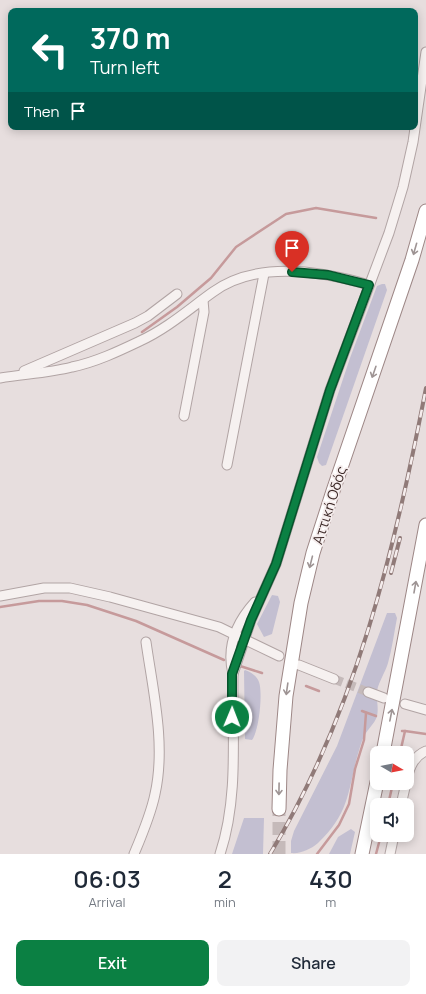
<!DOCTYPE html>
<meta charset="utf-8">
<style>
body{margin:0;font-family:Manrope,sans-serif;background:#f2f2f3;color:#1f2937;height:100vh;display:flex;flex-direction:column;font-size:15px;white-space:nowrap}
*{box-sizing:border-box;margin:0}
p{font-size:13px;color:#747a83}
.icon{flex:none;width:22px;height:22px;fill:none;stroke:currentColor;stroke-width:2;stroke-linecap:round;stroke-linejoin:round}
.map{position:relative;height:854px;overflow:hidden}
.drawer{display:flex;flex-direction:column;background:#fff;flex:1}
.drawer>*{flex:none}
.top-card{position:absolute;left:8px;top:8px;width:410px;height:122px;border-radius:8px;box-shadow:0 2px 10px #0003;background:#00695c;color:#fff;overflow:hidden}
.needle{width:26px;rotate:100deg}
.fabs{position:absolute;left:370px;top:746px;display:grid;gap:8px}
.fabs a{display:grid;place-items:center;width:44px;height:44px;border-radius:8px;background:#fff;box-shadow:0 2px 10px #0003;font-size:20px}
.pin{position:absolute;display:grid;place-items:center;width:34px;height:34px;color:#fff;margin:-41px -17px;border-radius:50% 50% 50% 0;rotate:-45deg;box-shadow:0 0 4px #0007}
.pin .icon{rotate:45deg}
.me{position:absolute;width:44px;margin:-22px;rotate:1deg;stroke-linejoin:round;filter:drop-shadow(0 0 3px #0008)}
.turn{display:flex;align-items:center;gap:14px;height:84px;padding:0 16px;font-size:18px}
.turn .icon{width:52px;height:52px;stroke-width:2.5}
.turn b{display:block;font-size:28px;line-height:34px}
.then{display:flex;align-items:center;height:38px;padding:0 16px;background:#0003;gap:8px;font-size:15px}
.eta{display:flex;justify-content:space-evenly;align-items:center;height:68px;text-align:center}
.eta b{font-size:24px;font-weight:600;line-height:28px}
.primary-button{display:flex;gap:8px;margin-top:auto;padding:8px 16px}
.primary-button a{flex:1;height:46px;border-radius:8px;background:#0b8043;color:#fff;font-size:16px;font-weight:600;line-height:46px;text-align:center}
.primary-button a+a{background:#f2f2f3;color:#1f2937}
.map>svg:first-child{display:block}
</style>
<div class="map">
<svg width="426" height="854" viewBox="0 0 426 854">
<rect width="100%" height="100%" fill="#e7dede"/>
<!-- green -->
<g fill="#c3bfd1">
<polygon points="382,284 385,284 387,290 326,465 322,466 319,463 317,457 350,358 377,286"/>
<polygon points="272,595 278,596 280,602 272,634 264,637 257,624"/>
<path d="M387,613H395L397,618C394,633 392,649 388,663C385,673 379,681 377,691C376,699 379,708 377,716C375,724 365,731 362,741C347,784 354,809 318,843C311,849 301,854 291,853V841L294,831L337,746Z"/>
<path d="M245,670C251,672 257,676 259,682C263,693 259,731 252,740L245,739L244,671Z"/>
<polygon points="244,818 264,818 263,854 232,854"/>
<polygon points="351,829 355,832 350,854 329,854 338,837"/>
</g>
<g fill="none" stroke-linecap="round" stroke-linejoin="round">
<!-- stream -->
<g stroke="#c69a9b" stroke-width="2.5">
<polyline points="142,332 177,307 211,278 236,247 286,214 316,208 376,218"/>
<polyline points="0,607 39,601 62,601 87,605 136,621 224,660"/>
<polyline points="240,666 262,673"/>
<polyline points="306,686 319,691"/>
<polyline points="362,711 376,716"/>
<polyline points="405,731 426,734"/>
<polyline points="400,753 405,731 402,731"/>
<polyline points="388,805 393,783"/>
<polyline points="317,854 339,825 349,804 355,769 364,740 366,713"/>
<polyline points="376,854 381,835"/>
</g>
<!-- minor-tunnel -->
<polyline stroke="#c5baba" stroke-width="9" stroke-dasharray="9 4.5" stroke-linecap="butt" points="334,679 368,692"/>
<!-- highway-tunnel -->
<polyline stroke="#c5baba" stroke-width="13" stroke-dasharray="13 6" stroke-linecap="butt" points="279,854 279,809"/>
<!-- minor casing -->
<g stroke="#b1a4a4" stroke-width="11">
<g id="minor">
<polyline points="24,371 135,323 148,316 177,294"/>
<path d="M0,378C24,374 49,373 72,367C96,362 119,351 140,341C168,328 189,309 213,292C257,260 321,271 369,285"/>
<polyline points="184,416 204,312 203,300"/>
<polyline points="227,465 264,274"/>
<polyline points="0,596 44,588 70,588 110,597 219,627 279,656"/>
<polyline points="299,665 334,679"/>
<polyline points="233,674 251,620 276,564 330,390 389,233 403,187 413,142 426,52"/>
<polyline points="368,692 384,698"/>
<polyline points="405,704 426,710"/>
<path d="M407,778C410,767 414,756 426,751"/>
<polyline points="401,805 406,783"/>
<path d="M134,854C142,835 151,814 155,794C166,745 153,691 146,642"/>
<path d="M220,854C239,797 232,733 233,674C226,646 236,623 255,602"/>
<polyline points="390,854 394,835"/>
</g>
</g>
<!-- highway casing -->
<g stroke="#9d8786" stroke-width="15">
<g id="highway">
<polyline points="383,753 426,525"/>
<polyline points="279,809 280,770 286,696 301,603 313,553 333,491 412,260 426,211"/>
<polyline points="362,854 377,782"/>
</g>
</g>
<!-- minor -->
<use href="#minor" stroke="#f6f1f0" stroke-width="9"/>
<!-- highway -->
<use href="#highway" stroke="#fff" stroke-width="13"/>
<!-- rail casing -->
<g stroke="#907a78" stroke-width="4">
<g id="rail">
<polyline points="391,573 400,538"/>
<path d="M270,854C356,712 395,549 426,388"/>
</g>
</g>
<!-- rail -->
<use href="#rail" stroke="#f5eded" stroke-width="2.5" stroke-dasharray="8" stroke-linecap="butt"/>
</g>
<!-- one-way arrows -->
<defs><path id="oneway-shaft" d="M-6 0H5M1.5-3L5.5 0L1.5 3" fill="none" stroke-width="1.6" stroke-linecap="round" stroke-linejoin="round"/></defs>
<g stroke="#9e9494">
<use href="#oneway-shaft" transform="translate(415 249) rotate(106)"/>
<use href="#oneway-shaft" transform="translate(374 372) rotate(109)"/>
<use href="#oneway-shaft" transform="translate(311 562) rotate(104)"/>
<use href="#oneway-shaft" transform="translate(415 587) rotate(-80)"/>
<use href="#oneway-shaft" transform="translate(287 689) rotate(98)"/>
<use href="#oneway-shaft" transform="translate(391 715) rotate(-79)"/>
<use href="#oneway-shaft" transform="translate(279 789) rotate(91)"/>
</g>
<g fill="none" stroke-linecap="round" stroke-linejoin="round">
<!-- route casing -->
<g stroke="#07532c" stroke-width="10">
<polyline id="route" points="232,717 232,674 251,620 276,564 330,390 369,285 328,275 292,272"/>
</g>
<!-- route -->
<use href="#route" stroke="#0b8043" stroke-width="7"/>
</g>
<g text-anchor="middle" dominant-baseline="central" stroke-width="3.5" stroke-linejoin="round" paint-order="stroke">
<!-- street labels -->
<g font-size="14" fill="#3d2a28" stroke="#f5eded">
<text transform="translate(329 505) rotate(-72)">Αττική Οδός</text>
</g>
</g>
</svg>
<div class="fabs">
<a><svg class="needle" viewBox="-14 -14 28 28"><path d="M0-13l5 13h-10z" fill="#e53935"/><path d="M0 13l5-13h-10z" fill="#747a83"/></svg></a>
<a><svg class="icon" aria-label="sound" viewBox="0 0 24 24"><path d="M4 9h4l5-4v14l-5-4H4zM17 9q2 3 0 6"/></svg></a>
</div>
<div class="pin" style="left:292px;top:272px;background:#d93025"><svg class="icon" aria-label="arrive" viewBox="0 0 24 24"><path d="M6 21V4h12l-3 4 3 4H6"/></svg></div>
<svg class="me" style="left:232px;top:717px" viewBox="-20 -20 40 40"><circle r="17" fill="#0b8043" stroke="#fff" stroke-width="3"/><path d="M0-11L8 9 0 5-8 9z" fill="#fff"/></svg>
<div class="top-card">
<div class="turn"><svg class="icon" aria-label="left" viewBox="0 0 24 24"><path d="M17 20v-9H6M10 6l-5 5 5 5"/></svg><div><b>370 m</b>Turn left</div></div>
<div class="then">Then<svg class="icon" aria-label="arrive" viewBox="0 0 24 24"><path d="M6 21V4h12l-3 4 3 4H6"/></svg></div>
</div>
</div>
<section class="drawer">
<div class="eta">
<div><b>06:03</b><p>Arrival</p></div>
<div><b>2</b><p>min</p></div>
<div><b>430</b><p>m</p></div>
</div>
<div class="primary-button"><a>Exit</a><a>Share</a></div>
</section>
